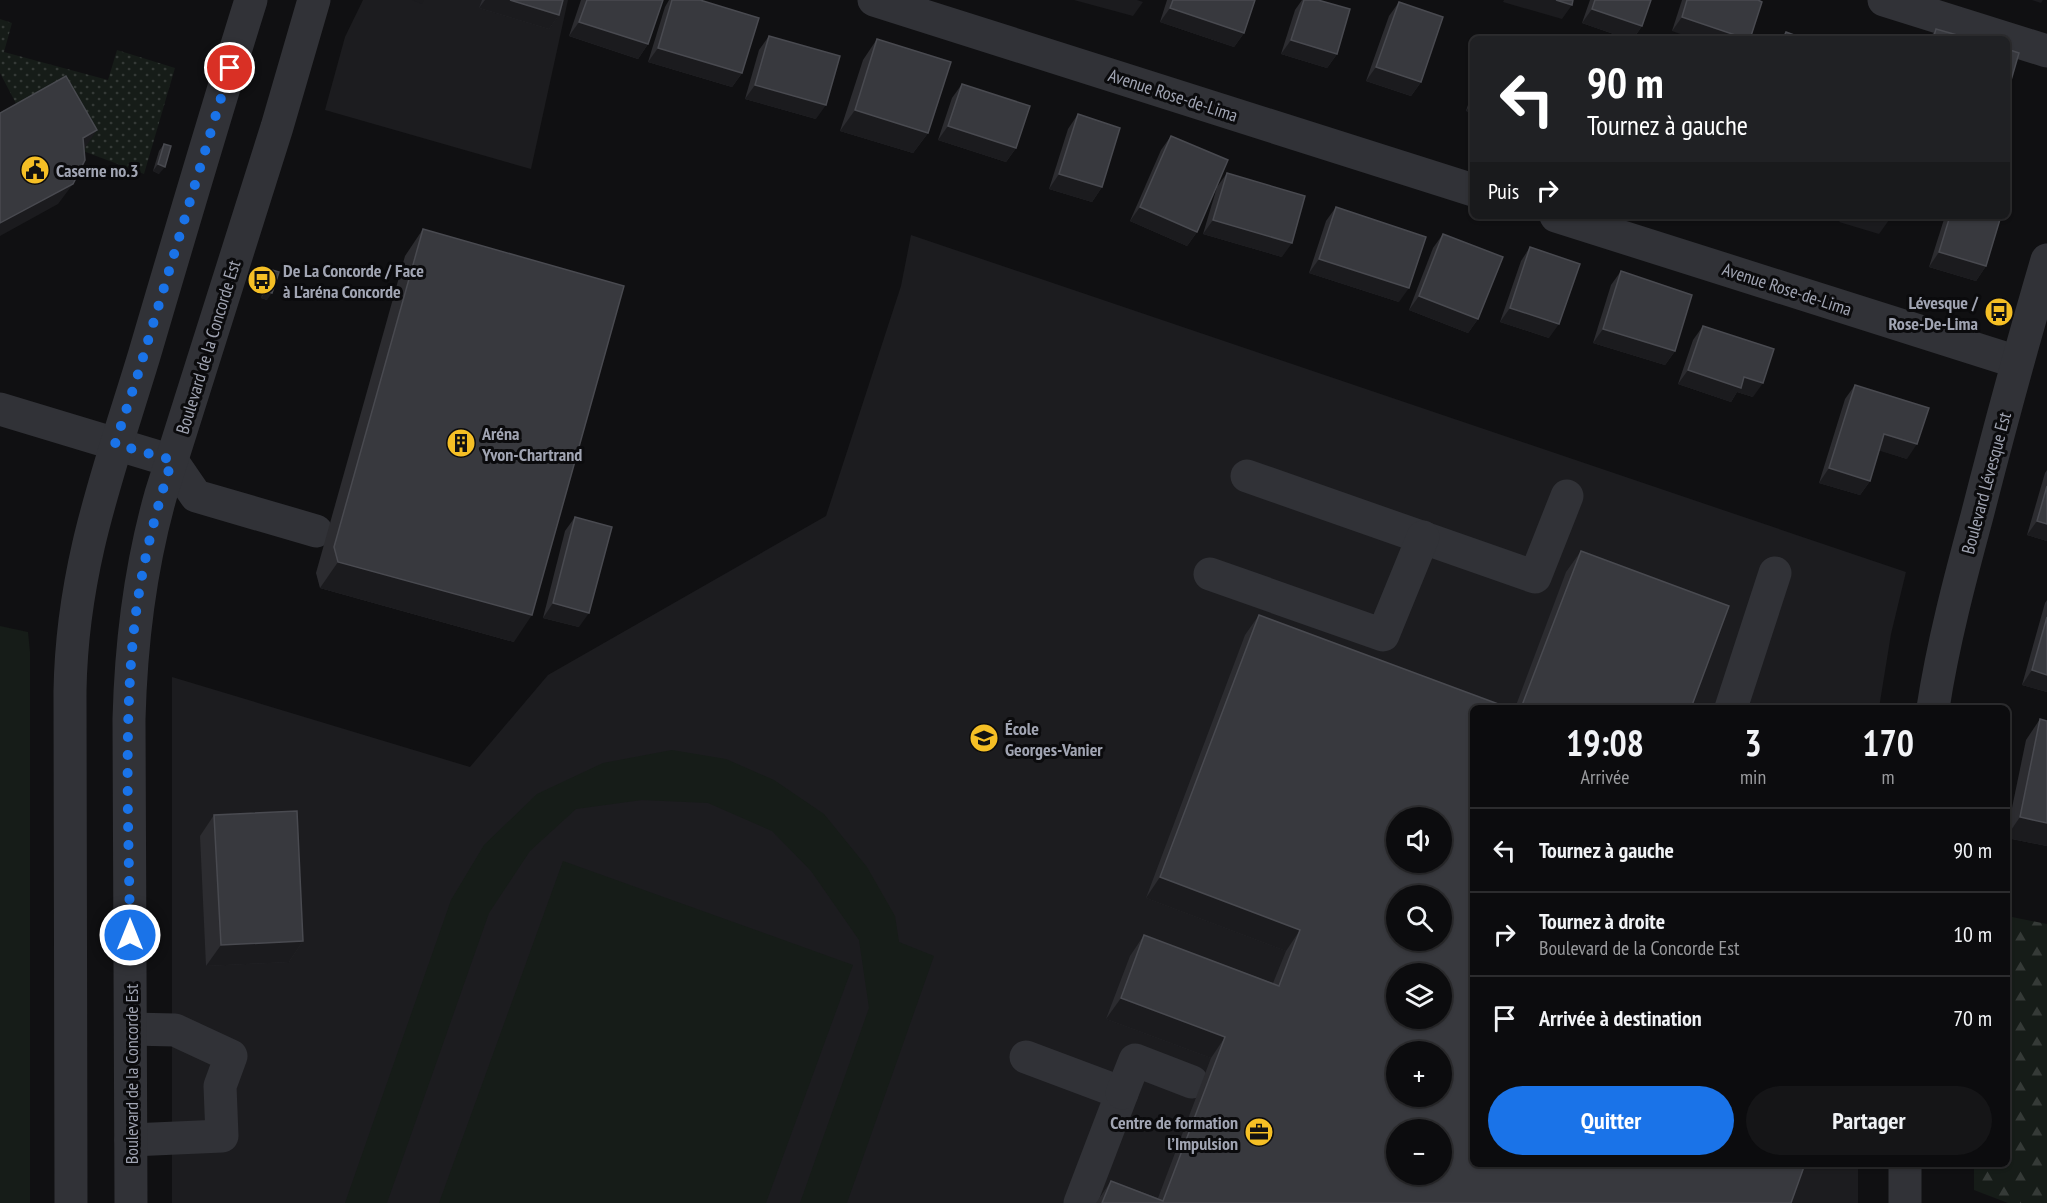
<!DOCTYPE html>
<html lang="fr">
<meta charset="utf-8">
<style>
body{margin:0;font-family:"PT Sans Narrow",sans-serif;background:#151517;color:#f1f3f6;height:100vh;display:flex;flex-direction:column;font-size:22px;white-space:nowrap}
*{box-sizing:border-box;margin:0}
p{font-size:20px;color:#9a9b9e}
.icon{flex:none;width:33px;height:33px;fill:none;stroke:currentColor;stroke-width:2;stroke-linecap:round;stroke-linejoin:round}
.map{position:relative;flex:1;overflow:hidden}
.details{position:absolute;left:1470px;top:705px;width:540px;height:462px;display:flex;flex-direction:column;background:#0c0c0e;border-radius:9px;box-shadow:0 2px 4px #0004,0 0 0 2px #2c2c2e}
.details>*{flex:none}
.hud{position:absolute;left:1470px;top:36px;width:540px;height:183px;border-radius:9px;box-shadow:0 2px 4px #0004,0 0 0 2px #2c2c2e;background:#202124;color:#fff;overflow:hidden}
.tools{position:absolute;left:1386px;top:807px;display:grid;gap:12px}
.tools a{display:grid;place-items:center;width:66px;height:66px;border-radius:50%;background:#0c0c0e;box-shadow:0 2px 4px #0004,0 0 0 2px #2c2c2e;font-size:30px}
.pin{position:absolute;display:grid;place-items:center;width:51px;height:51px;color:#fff;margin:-26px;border:3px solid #fff;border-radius:50%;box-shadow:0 2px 6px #0007}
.me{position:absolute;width:66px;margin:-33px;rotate:0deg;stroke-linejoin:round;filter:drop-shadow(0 0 4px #0008)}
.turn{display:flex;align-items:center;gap:21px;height:126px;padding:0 18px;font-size:27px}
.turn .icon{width:78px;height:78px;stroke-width:2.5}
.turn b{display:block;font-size:42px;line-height:51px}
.then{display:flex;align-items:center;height:57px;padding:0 18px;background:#0003;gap:12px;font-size:22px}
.eta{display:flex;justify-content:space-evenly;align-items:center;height:102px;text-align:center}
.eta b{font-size:36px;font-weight:800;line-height:42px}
.action{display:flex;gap:12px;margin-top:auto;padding:12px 18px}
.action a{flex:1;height:69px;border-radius:36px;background:#1a73e8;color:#fff;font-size:24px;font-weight:800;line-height:69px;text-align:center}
.action a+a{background:#151517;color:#f1f3f6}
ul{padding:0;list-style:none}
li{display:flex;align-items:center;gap:18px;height:84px;padding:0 18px;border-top:2px solid #2c2c2e}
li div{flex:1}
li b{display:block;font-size:22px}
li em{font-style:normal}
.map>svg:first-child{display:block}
</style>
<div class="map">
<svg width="2047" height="1203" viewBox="0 0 2047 1203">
<defs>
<pattern id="grass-dots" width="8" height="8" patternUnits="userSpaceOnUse" patternTransform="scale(1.5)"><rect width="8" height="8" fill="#161c18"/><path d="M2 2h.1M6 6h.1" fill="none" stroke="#353a37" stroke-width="1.8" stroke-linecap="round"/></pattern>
<pattern id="forest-firs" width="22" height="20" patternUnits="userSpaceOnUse" patternTransform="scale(1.5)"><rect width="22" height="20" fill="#161c18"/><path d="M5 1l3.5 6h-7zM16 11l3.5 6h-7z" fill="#353a37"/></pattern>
</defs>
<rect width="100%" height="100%" fill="#101012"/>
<!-- built -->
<g fill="#1c1c1f" fill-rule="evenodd">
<polygon points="363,0 568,0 531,169 325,110 345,37"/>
<path d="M911,235L1906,572L1891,634L1879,708H1473V1164H1858V1203H172V677L470,767L548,675L826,516L901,286ZM1396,818H1442V862H1396ZM1396,896H1442V940H1396ZM1396,974H1442V1018H1396ZM1396,1052H1442V1096H1396ZM1396,1130H1442V1174H1396Z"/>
</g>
<!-- grass -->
<polygon fill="url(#grass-dots)" points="0,19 12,23 4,52 108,80 117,50 175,68 144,174 83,151 21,113 0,73"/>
<!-- forest -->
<polygon fill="url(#forest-firs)" points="2007,916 2047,924 2047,1203 2008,1203 1974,1190 1974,1164 2007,1164"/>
<!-- park -->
<g fill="#161c18">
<polygon points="0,626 28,632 30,652 30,1203 0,1203"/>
<polygon points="672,750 726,759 774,780 824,814 867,867 895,916 899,942 934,956 847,1203 800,1203 869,1008 859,940 811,871 772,831 708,803 642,800 576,809 530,851 489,913 387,1203 345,1203 451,900 484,845 537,794 603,763"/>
<polygon points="563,861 853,965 766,1203 439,1203"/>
</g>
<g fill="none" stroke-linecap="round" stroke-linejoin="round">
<!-- minor -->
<g stroke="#313237" stroke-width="33">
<polyline points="874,0 1473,190"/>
<polyline points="1884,0 2047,51"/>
<polyline points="1556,216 2017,362"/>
<polyline points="0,409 172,461 196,496 316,531"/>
<polyline points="1247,476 1535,577 1567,496"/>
<polyline points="1210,574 1383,635 1423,537"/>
<polyline points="1731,708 1775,573"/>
<path d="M1933,708C1943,643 1960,579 1977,516C1999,430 2022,345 2047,260"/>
<polyline points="131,1029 175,1030 231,1056 220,1086 222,1136 131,1140"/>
<polyline points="1026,1057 1122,1093 1080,1203"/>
<polyline points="1122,1093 1135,1060 1192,1082"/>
<polyline points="1905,1164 1905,1203"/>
<path d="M71,1203L70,691C72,567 109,471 144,356C179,237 214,118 251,0"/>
<path d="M131,1203L129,719C131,642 140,568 161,494L277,127L314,0"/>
</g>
</g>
<!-- wall -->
<g fill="#2c2c30">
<polygon points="482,0 563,0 559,15 549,29 479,8"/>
<polygon points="581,0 663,0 648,44 638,59 569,36"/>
<polygon points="669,0 700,0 742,73 732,87 648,62 665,7"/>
<polygon points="1167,0 1255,0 1244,33 1234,47 1160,22"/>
<polygon points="1302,0 1318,0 1337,54 1327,68 1281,54 1295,10"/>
<polygon points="1590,0 1651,0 1642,26 1633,39 1628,39 1582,23"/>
<polygon points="1682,0 1758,0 1672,31"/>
<polygon points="1399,2 1421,82 1411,96 1366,81 1389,16"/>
<polygon points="1936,29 1971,39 1929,39"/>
<polygon points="769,36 816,119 745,99 759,50"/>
<polygon points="877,39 928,133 913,153 840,131 863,60"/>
<polygon points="962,84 1016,148 1006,162 938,140 952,98"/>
<polygon points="1473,90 1473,113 1466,111"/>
<polygon points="1078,114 1102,187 1092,202 1049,189 1068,129"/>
<polygon points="1171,136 1197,232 1187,246 1130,221 1161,150"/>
<polygon points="164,144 159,174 153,171 159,151"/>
<polygon points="1227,173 1282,257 1203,234 1217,187"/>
<polygon points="1336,207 1399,302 1309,273 1326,221"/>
<polygon points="1945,216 2001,216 1986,266 1976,281 1929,267"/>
<polygon points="423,229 514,642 320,588 316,573 405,256"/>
<polygon points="1443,234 1478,319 1468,333 1409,310 1433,248"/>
<polygon points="1530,247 1549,338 1500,322 1521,261"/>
<polygon points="272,270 267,300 261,298 267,277"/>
<polygon points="1621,271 1675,351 1665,365 1593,343 1611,285"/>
<polygon points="1703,326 1753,397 1737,392 1731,402 1678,384 1693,340"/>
<polygon points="1855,385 1907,459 1879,450 1870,481 1860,495 1819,483 1845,399"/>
<polygon points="2047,470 2047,541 2027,535 2045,473"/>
<polygon points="575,517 579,627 543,618 565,531"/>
<polygon points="1581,551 1691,708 1515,708 1566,572"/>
<polygon points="2047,600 2047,692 2022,685 2045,603"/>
<polygon points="1259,615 1473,1164 1791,1203 1096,1203 1111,1181 1158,1198 1211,1058 1106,1019 1130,956 1144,935 1273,983 1286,951 1146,898 1245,635"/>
<polygon points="2040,719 2047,721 2047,846 2007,838 2007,832 2026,740"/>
<polygon points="214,815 303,941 289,962 206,966 200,836"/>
</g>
<!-- shaded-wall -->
<g fill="#1b1b1e">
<polygon points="412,0 424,0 422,4"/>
<polygon points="485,0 510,0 559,15 549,29 479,8"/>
<polygon points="1074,0 1137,0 1143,2 1133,16"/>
<polygon points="1504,0 1556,0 1572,5 1562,19 1503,2"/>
<polygon points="2032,0 2043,0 2041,3"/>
<polygon points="1170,8 1244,33 1234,47 1160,22"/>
<polygon points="1592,9 1642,26 1633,39 1628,39 1582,23"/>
<polygon points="1682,17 1747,39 1694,39 1672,31"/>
<polygon points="579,22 648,44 638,59 569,36"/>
<polygon points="1291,40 1337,54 1327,68 1281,54"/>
<polygon points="658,48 742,73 732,87 648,62"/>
<polygon points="1376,67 1421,82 1411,96 1366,81"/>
<polygon points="755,85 826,105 816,119 745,99"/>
<polygon points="1473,101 1473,113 1466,111"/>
<polygon points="855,110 928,133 913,153 840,131"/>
<polygon points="948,126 1016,148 1006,162 938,140"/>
<polygon points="97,130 83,151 83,138"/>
<polygon points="158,164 165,167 159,174 153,171"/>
<polygon points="1059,174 1102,187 1092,202 1049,189"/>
<polygon points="73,184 58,204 0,236 0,223"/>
<polygon points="1140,207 1197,232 1187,246 1130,221"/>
<polygon points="1844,216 1877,216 1889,220 1879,234 1839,222"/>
<polygon points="1213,220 1292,243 1282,257 1203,234"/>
<polygon points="1939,252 1986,266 1976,281 1929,267"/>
<polygon points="1319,259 1409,288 1399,302 1309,273"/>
<polygon points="266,291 272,293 267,300 261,298"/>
<polygon points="1419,296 1478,319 1468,333 1409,310"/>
<polygon points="1510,308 1559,324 1549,338 1500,322"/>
<polygon points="1603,329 1675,351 1665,365 1593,343"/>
<polygon points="1688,370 1744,377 1763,383 1753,397 1737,392 1731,402 1678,384"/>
<polygon points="1884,434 1917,444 1907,459 1874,449"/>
<polygon points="1829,468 1870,481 1860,495 1819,483"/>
<polygon points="2037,521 2047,524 2047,541 2027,535"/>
<polygon points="338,562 532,615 514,642 320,588"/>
<polygon points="553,603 589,613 579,627 543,618"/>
<polygon points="2032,670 2047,675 2047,692 2022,685"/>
<polygon points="2020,817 2047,823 2047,846 2007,838 2007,836"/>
<polygon points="1160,877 1300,930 1286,951 1146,898"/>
<polygon points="303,941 289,962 206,966 221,945"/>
<polygon points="1121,998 1225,1037 1211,1058 1106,1019"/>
</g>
<!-- building -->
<g fill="#38393e" stroke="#494a50" stroke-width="1.5" fill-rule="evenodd">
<polygon points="510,0 563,0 559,15"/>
<polygon points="587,0 663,0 648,44 579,22"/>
<polygon points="672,0 700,0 759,18 742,73 658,48"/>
<polygon points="1173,0 1255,0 1244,33 1170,8"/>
<polygon points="1304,0 1318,0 1350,9 1337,54 1291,40"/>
<polygon points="1556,0 1573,0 1572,5"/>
<polygon points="1595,0 1651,0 1642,26 1592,9"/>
<polygon points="1687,0 1758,0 1762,2 1750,39 1747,39 1682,17"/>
<polygon points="1399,2 1443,17 1421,82 1376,67"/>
<polygon points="1936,29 1971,39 1933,39"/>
<polygon points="1786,32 1805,39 1783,39"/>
<polygon points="769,36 840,56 826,105 755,85"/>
<polygon points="877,39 951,62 928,133 855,110"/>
<polygon points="2007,49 2019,53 2007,94"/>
<polygon points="66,76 97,130 83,138 85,160 73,184 0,223 0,113"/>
<polygon points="962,84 1030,106 1016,148 948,126"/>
<polygon points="1078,114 1120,128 1102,187 1059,174"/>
<polygon points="1171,136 1228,160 1197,232 1140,207"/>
<polygon points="164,144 171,146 165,167 158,164"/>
<polygon points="1227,173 1305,196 1292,243 1213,220"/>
<polygon points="2007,188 2010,189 2007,198"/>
<polygon points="1336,207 1426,237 1409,288 1319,259"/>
<polygon points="1877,216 1890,216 1889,220"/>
<polygon points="1950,216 2001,216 1986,266 1939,252"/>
<polygon points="423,229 624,286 532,615 338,562 334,547"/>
<polygon points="1443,234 1503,257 1478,319 1419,296"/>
<polygon points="1530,247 1580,264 1559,324 1510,308"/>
<polygon points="272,270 279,272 272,293 266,291"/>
<polygon points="1621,271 1692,295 1675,351 1603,329"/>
<polygon points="1703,326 1774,349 1763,383 1744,377 1741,388 1688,370"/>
<polygon points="1855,385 1929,408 1917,444 1884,434 1870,481 1829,468"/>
<polygon points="2047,486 2047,524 2037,521"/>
<polygon points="575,517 612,527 589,613 553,603"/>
<polygon points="1581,551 1729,606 1691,708 1521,708"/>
<path d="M1259,615L1509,708H1473V1164H1805L1791,1203H1102L1111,1181L1163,1201L1225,1037L1121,998L1144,935L1279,986L1300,930L1160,877ZM1396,818H1442V862H1396ZM1396,896H1442V940H1396ZM1396,974H1442V1018H1396ZM1396,1052H1442V1096H1396ZM1396,1130H1442V1174H1396Z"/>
<polygon points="2047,617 2047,675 2032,670"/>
<polygon points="2040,719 2047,721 2047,823 2020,817"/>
<polygon points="297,811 303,941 221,945 214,815"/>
</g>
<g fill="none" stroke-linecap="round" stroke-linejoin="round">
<!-- route -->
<path stroke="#1a73e8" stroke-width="10" stroke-dasharray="0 18" d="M130,935C129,831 123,723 135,620C142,565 155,513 172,460L115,444L138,374L230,68"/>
</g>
<!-- icons -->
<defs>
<g id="civic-disc" transform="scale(1.5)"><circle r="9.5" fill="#f5bf25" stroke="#0b0b0d"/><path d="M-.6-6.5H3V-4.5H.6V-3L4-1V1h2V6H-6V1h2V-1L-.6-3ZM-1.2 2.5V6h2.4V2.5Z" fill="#111"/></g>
<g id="bus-disc" transform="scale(1.5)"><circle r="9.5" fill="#f5bf25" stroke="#0b0b0d"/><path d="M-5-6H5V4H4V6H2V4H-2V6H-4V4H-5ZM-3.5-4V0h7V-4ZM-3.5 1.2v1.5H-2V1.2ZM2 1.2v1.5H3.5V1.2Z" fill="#111"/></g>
<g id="building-disc" transform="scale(1.5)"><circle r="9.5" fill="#f5bf25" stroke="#0b0b0d"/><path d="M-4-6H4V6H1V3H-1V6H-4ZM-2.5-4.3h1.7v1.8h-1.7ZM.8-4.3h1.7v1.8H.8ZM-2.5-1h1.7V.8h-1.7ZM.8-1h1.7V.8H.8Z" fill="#111"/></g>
<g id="school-disc" transform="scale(1.5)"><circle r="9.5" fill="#f5bf25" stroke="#0b0b0d"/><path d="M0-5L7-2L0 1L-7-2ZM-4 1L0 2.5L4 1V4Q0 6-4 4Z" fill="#111"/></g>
<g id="office-disc" transform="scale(1.5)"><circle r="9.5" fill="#f5bf25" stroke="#0b0b0d"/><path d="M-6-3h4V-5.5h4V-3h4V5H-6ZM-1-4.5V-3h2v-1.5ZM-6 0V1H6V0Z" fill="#111"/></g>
</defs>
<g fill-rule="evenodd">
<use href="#civic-disc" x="35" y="170"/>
<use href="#bus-disc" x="262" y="280"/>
<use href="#bus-disc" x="1999" y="312"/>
<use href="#building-disc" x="461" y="443"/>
<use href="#school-disc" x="984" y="738"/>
<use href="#office-disc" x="1259" y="1132"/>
</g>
<g text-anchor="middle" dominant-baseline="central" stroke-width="6" stroke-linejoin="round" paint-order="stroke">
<!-- street labels -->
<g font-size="18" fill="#a1a5b3" stroke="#0b0b0d">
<text transform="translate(1173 95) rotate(18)">Avenue Rose-de-Lima</text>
<text transform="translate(1787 289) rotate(18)">Avenue Rose-de-Lima</text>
<text transform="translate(208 347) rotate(-73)">Boulevard de la Concorde Est</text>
<text transform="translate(1986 483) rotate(-75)">Boulevard Lévesque Est</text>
<text transform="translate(131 1074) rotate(-90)">Boulevard de la Concorde Est</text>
</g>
<!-- poi labels -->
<g font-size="18" font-weight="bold" fill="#a1a5b3" stroke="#0b0b0d" text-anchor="start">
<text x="56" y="170">Caserne no.3</text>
<text x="283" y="270">De La Concorde / Face<tspan x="283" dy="21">à L'aréna Concorde</tspan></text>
<text x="1978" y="302" text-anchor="end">Lévesque /<tspan x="1978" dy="21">Rose-De-Lima</tspan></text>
<text x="482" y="433">Aréna<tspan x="482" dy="21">Yvon-Chartrand</tspan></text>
<text x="1005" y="728">École<tspan x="1005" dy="21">Georges-Vanier</tspan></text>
<text x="1238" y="1122" text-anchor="end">Centre de formation<tspan x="1238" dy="21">l’Impulsion</tspan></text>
</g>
</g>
</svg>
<div class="tools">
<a><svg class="icon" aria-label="sound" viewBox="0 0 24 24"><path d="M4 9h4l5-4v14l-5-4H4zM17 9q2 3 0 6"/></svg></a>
<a><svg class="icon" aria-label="search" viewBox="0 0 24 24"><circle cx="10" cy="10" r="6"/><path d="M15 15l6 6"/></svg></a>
<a><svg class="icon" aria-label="layers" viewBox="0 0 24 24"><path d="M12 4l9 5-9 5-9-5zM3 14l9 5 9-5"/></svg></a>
<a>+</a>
<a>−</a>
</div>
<div class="pin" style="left:230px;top:68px;background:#d93025"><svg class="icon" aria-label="arrive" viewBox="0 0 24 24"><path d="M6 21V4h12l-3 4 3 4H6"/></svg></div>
<svg class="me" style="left:130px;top:935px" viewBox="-20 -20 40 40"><circle r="17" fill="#1a73e8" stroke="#fff" stroke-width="3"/><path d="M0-11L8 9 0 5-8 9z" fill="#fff"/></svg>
<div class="hud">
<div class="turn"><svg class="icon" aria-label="left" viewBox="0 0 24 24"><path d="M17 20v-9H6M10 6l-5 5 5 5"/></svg><div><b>90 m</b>Tournez à gauche</div></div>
<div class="then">Puis<svg class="icon" aria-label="right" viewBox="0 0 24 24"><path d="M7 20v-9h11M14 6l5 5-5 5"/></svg></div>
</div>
<section class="details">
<div class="eta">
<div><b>19:08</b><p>Arrivée</p></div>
<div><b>3</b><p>min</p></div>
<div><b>170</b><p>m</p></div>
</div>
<ul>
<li><svg class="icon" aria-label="left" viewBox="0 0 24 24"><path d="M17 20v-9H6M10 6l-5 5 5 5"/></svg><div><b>Tournez à gauche</b></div><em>90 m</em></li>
<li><svg class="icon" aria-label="right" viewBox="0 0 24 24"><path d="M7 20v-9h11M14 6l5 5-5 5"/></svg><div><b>Tournez à droite</b><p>Boulevard de la Concorde Est</p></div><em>10 m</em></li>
<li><svg class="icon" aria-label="arrive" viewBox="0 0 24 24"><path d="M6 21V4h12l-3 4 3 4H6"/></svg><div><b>Arrivée à destination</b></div><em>70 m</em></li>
</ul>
<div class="action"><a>Quitter</a><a>Partager</a></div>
</section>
</div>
